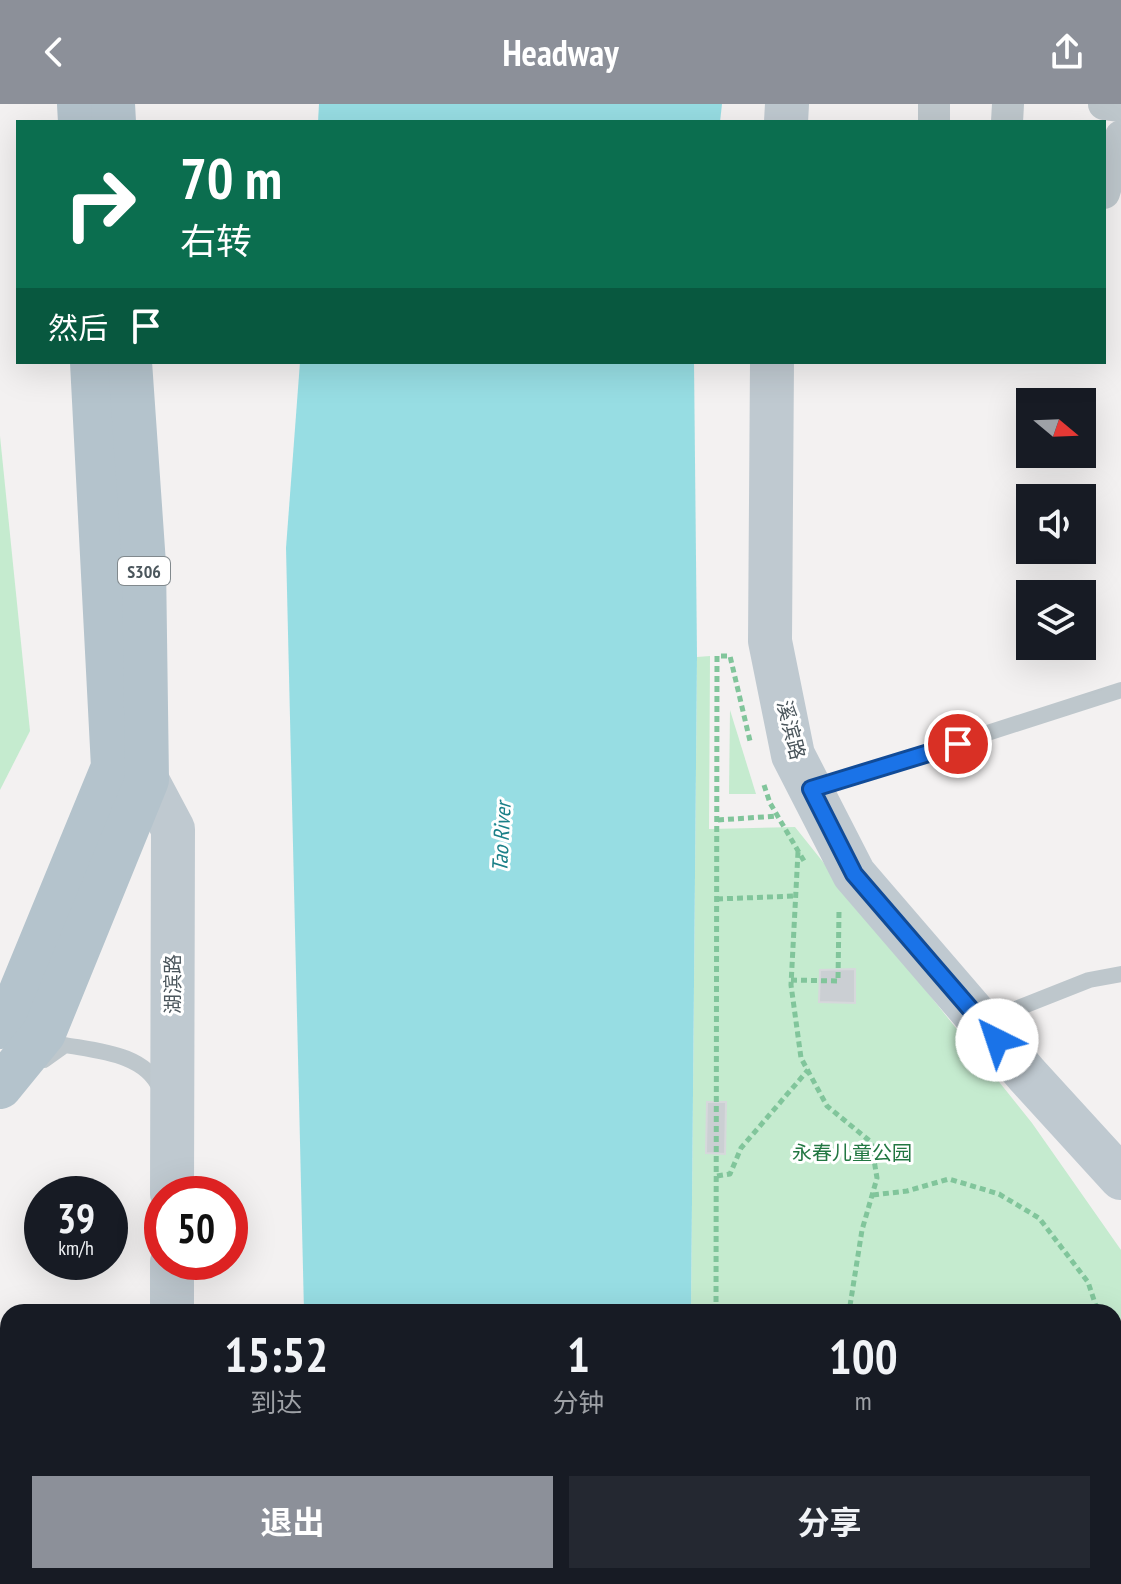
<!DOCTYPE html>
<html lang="zh">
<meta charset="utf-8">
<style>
body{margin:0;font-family:"PT Sans Narrow","Noto Sans SC",sans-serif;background:#242831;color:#f1f3f6;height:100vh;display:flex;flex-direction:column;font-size:30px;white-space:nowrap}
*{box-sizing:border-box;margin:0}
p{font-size:26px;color:#9ea1a6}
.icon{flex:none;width:44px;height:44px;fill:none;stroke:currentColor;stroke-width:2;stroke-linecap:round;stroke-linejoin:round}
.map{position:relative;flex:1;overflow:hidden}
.drawer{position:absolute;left:0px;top:1200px;width:1122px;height:280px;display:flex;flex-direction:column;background:#171b24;border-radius:24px 24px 0 0;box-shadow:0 8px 32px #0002}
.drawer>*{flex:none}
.hud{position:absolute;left:16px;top:16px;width:1090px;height:244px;border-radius:0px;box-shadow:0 8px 32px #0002;background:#0b6e4f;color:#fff;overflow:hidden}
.needle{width:52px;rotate:109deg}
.buttons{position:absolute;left:1016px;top:284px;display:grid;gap:16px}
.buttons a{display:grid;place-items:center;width:80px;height:80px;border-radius:0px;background:#171b24;box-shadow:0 8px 32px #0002;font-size:40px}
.speed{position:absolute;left:24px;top:1072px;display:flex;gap:16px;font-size:40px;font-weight:700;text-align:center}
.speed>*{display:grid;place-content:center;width:104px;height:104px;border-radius:50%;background:#171b24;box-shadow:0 8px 32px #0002;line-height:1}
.speed small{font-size:20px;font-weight:400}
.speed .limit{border:12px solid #d22;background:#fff;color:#111}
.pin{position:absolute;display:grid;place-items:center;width:68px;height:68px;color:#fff;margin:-34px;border:4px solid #fff;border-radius:50%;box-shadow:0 2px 8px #0007}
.me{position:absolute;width:88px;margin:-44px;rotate:319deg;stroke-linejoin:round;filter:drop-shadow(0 0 6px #0008)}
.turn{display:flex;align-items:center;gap:28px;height:168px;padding:0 32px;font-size:36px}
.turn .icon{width:104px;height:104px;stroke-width:2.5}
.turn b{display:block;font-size:56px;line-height:68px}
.then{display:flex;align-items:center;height:76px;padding:0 32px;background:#0003;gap:16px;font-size:30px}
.eta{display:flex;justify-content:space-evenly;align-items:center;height:136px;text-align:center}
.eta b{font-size:48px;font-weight:700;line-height:56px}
.button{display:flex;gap:16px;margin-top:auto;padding:16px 32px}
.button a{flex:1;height:92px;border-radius:0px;background:#8c9099;color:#fff;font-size:32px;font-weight:700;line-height:92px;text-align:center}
.button a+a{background:#242831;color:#f1f3f6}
header{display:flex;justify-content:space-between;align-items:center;height:104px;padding:0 32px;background:#8c9099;color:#fff;font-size:36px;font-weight:700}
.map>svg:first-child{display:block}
</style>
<header><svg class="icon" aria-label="back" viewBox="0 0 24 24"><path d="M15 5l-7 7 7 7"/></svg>Headway<svg class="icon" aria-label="share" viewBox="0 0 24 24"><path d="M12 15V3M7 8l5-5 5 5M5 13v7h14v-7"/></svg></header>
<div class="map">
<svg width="1121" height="1480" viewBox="0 0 1121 1480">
<rect width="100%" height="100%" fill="#f3f1f1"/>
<!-- green -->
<g fill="#c5ebcf">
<polygon points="0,332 30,627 0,686"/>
<polygon points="710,552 709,725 795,723 1032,1019 1121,1146 1121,1480 656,1480 658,1472 1114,1472 1114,1208 691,1208 697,553"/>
<polygon points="730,606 756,690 729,690"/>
</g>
<!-- water -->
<g fill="#97dde3">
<polygon points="319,0 722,0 720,18 318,18"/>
<polygon points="300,258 694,258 697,553 691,1208 304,1208 286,444"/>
<polygon points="309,1472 658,1472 656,1480 308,1480"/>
</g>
<!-- building -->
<g fill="#cbcfd3" stroke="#d6d8db" stroke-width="2">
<polygon points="855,865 855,899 819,898 820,866"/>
<polygon points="707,998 726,998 725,1050 706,1049"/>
<polygon points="1114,1356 1121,1358 1121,1389 1114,1387"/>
<polygon points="1114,1387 1121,1389 1121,1455 1115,1477 1105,1474 1103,1480 1056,1480 1058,1472 1114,1472"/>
</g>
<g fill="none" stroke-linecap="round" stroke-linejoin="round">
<!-- path -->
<g stroke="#81c59b" stroke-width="5" stroke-dasharray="6 4" stroke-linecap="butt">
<polyline points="764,681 770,699 804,757"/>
<polyline points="718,716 778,712"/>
<polyline points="798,748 791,881 801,954 827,1002 871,1038 877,1074 862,1126 849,1208"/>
<polyline points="717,795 796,792"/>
<polyline points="791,876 838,877 839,807"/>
<polyline points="717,1072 730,1070 741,1044 808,966"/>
<polyline points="873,1091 907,1087 949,1075 999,1090 1039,1114 1088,1178 1098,1208"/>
<polyline points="716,1208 717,552 730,552 750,637"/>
<polyline points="826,1472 846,1475 847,1472"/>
<polyline points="769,1480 770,1472"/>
<polyline points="927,1480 930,1472"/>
<polyline points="991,1480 993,1472"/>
<polyline points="1036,1480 1039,1472"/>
</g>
<!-- lane -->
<g stroke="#bec7cc" stroke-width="16">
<polyline points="814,685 1121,586"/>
<polyline points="983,918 1089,876 1121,870"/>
<path d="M44,956L65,941C98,947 146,950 160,985"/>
</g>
<!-- street -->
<g stroke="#bec7cc" stroke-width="32">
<polyline points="1104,0 1121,2"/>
<polyline points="934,18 934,0"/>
<polyline points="1007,18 1008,0"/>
<polyline points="1104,89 1121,32"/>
</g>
<!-- secondary -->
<g stroke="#bfc9d0" stroke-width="44">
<polyline points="786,18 787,0"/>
<polyline points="772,258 770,537 793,651 854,770 1027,971 1121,1074"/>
<polyline points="147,676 173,725 172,1090"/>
<polyline points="172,1208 172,1158"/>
<polyline points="171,1480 171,1472"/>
</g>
<!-- primary -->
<g stroke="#b4c3cc" stroke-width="44">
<polyline points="79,0 80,18"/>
<polyline points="113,0 114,18"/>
<polyline points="0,923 13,906 113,663 92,258"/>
<polyline points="0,983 44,929 147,676 144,460 130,258"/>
</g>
</g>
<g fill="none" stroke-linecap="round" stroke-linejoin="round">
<!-- route casing -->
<g stroke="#114b97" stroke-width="20">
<polyline id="route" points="958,640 811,685 854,770 997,936"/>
</g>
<!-- route -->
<use href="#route" stroke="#1a73e8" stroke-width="14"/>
</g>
<g text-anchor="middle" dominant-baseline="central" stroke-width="6" stroke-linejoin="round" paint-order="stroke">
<!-- shield labels -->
<rect fill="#fff" stroke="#81898d" stroke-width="2" x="118" y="453" width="52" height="28" rx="6"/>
<g font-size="18" font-weight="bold" fill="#4b565c">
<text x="144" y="467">S306</text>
</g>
<!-- street labels -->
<g font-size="20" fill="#4b565c" stroke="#fff">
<text transform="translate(791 626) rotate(76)">溪滨路</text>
<text transform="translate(173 880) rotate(-90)">湖滨路</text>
</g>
<!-- park labels -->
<g font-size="20" fill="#227742" stroke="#fff">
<text x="852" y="1049">永春儿童公园</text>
</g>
<!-- water labels -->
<g font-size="22" font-style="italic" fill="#1b8088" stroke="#fff">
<text transform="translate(501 733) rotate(-87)">Tao River</text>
</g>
</g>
</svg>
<div class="buttons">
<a><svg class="needle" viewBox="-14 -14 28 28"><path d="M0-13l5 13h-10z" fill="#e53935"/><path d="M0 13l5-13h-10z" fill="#9ea1a6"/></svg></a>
<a><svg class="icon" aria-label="sound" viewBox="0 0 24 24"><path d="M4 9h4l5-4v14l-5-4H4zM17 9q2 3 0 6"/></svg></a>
<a><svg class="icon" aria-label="layers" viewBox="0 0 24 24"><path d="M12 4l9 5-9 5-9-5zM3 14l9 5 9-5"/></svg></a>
</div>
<div class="speed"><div>39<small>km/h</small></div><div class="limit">50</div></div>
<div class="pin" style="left:958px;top:640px;background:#d93025"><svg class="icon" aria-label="arrive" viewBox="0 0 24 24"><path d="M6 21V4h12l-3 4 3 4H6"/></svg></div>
<svg class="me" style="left:997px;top:936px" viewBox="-20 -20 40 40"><circle r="19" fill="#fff"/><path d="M0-13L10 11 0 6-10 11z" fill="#1a73e8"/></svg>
<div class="hud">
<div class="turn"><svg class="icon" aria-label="right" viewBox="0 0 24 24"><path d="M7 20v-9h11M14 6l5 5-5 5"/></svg><div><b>70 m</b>右转</div></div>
<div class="then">然后<svg class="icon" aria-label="arrive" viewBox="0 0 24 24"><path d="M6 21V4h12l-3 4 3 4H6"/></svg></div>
</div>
<section class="drawer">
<div class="eta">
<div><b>15:52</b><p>到达</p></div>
<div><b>1</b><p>分钟</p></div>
<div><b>100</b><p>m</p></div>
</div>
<div class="button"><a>退出</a><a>分享</a></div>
</section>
</div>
